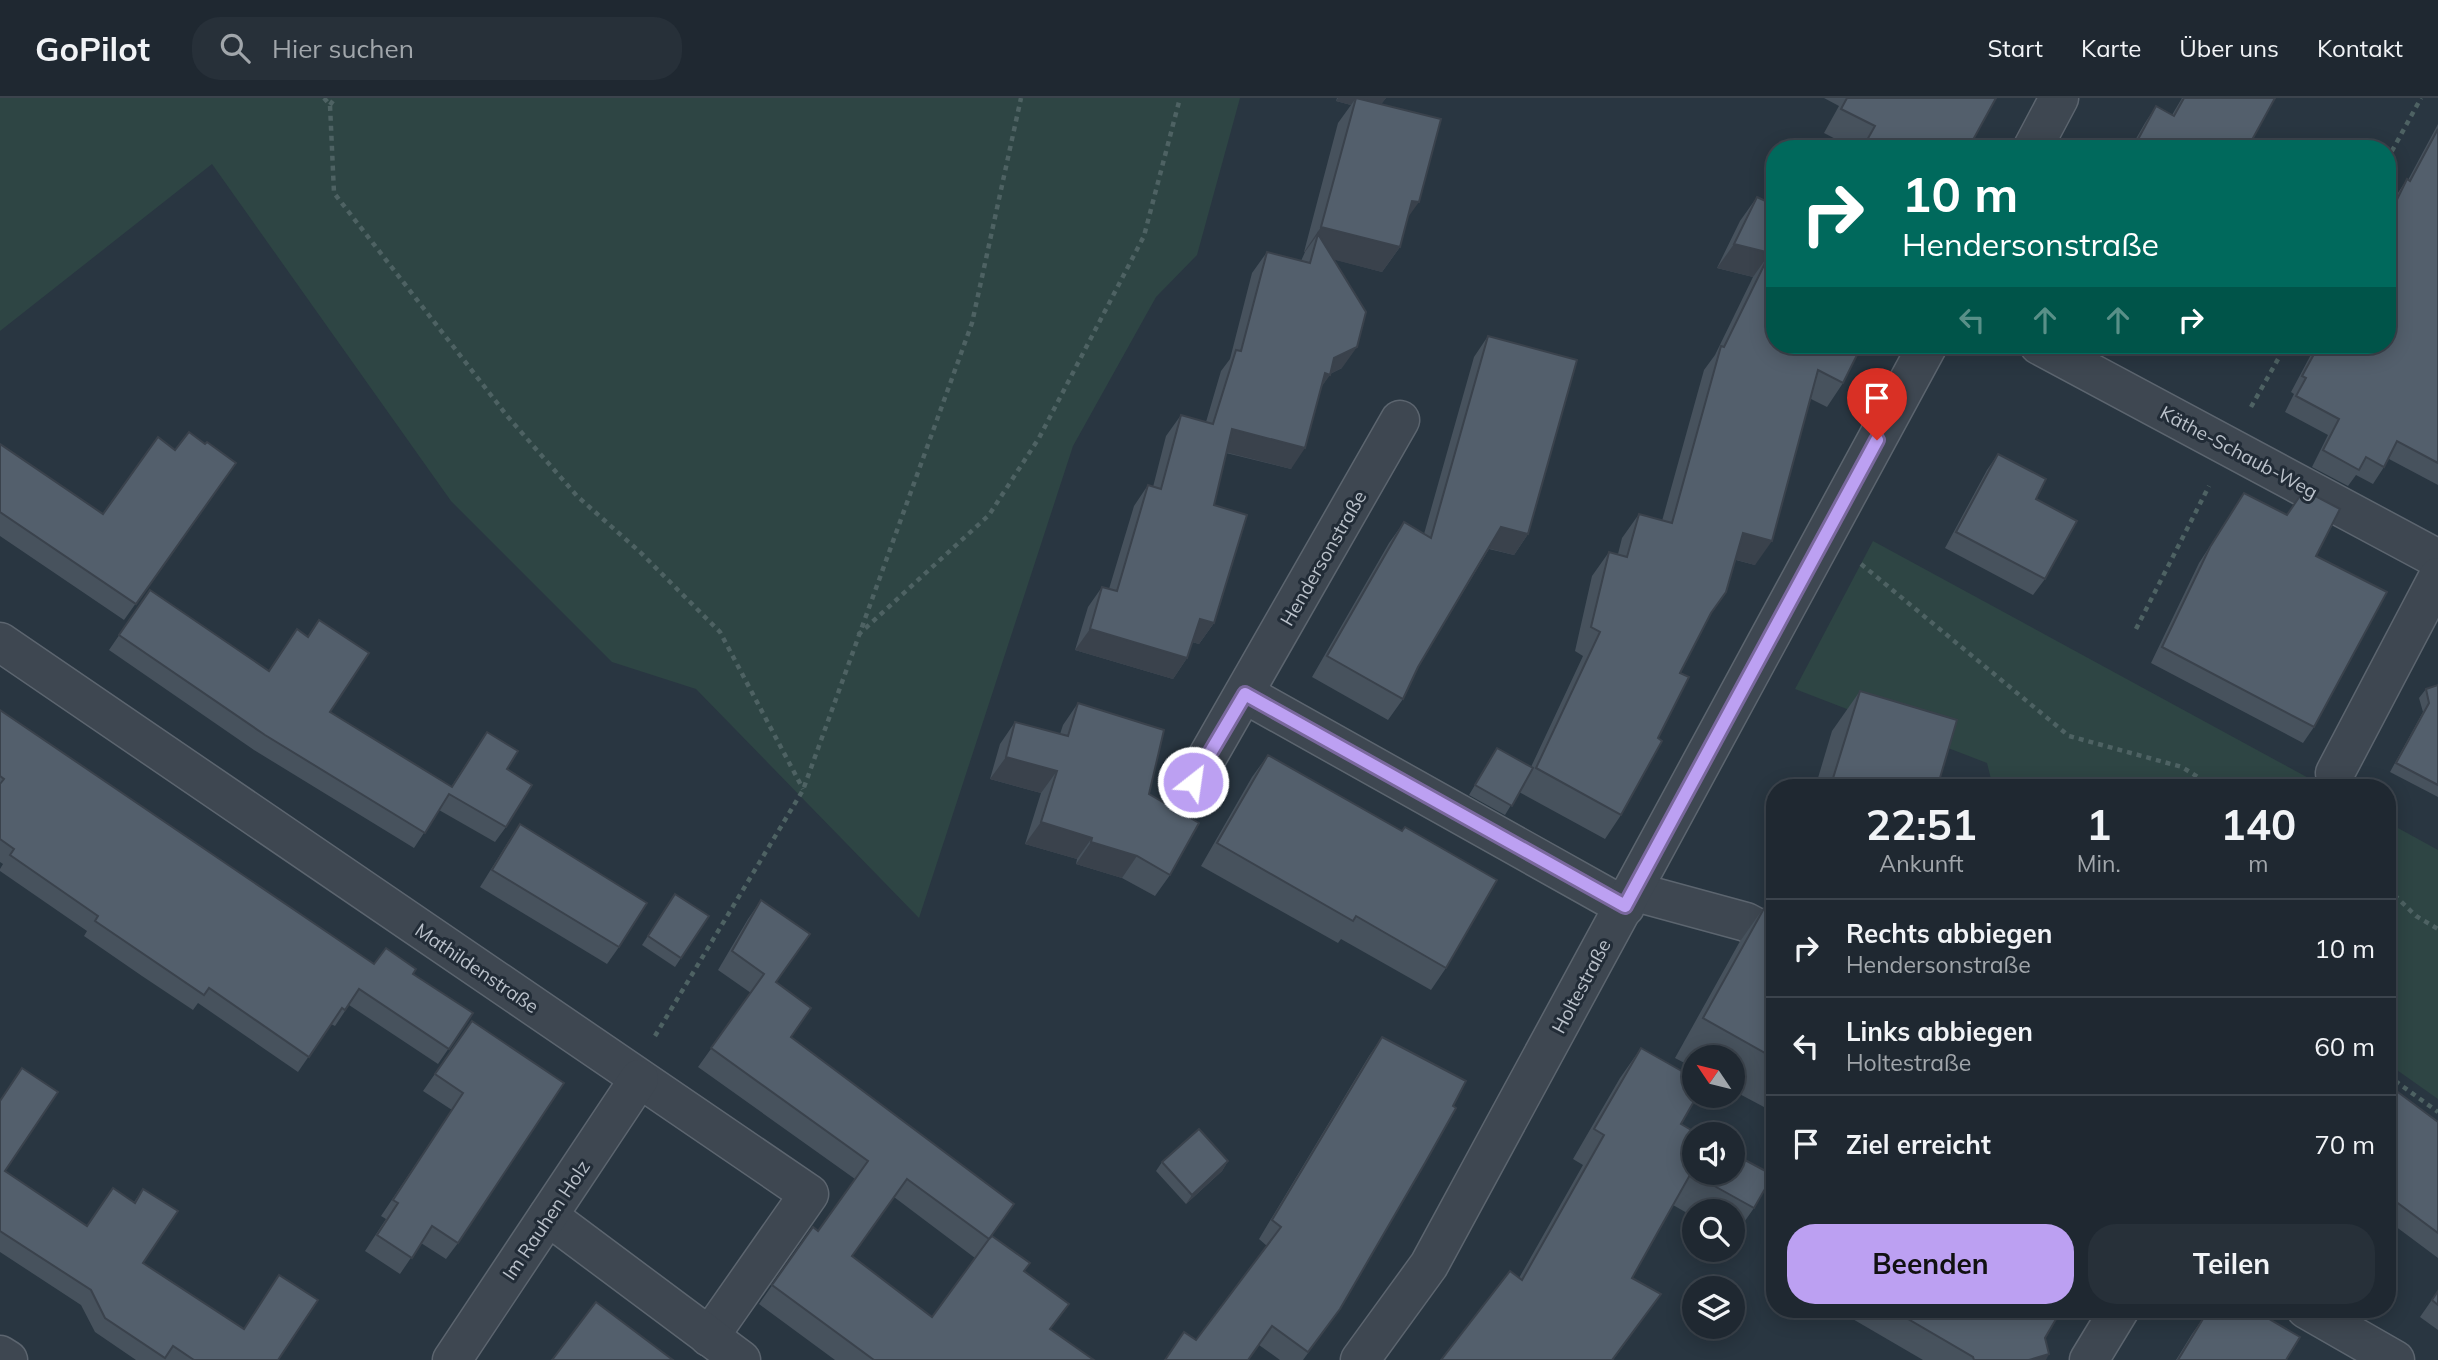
<!DOCTYPE html>
<html lang="de">
<meta charset="utf-8">
<style>
body{margin:0;font-family:Mulish,sans-serif;background:#273039;color:#f1f3f6;height:100vh;display:flex;flex-direction:column;font-size:26px;white-space:nowrap}
*{box-sizing:border-box;margin:0}
p{font-size:23px;color:#a1a6ab}
.icon{flex:none;width:38px;height:38px;fill:none;stroke:currentColor;stroke-width:2;stroke-linecap:round;stroke-linejoin:round}
.map{position:relative;flex:1;overflow:hidden}
.drawer{position:absolute;left:1766px;top:681px;width:630px;height:539px;display:flex;flex-direction:column;background:#1f2831;border-radius:28px;box-shadow:0 4px 18px #0003,0 0 0 2px #3c444d}
.drawer>*{flex:none}
.banner{position:absolute;left:1766px;top:42px;width:630px;height:214px;border-radius:28px;box-shadow:0 4px 18px #0003,0 0 0 2px #3c444d;background:#00695c;color:#fff;overflow:hidden}
.needle{width:46px;rotate:305deg}
.controls{position:absolute;left:1682px;top:947px;display:grid;gap:14px}
.controls a{display:grid;place-items:center;width:63px;height:63px;border-radius:50%;background:#1f2831;box-shadow:0 4px 18px #0003,0 0 0 2px #3c444d;font-size:35px}
.pin{position:absolute;display:grid;place-items:center;width:60px;height:60px;color:#fff;margin:-72px -30px;border-radius:50% 50% 50% 0;rotate:-45deg;box-shadow:0 0 7px #0007}
.pin .icon{rotate:45deg}
.me{position:absolute;width:77px;margin:-38px;rotate:30deg;stroke-linejoin:round;filter:drop-shadow(0 0 5px #0008)}
.turn{display:flex;align-items:center;gap:24px;height:147px;padding:0 21px;font-size:32px}
.turn .icon{width:91px;height:91px;stroke-width:2.5}
.turn b{display:block;font-size:49px;line-height:60px}
.lanes{display:flex;align-items:center;height:66px;padding:0 21px;background:#0003;justify-content:center;gap:35px;direction:ltr}
.lanes .off{opacity:.35}
.eta{display:flex;justify-content:space-evenly;align-items:center;height:119px;text-align:center}
.eta b{font-size:42px;font-weight:700;line-height:49px}
.primary-button{display:flex;gap:14px;margin-top:auto;padding:14px 21px}
.primary-button a{flex:1;height:80px;border-radius:28px;background:#bca0f2;color:#111;font-size:28px;font-weight:700;line-height:80px;text-align:center}
.primary-button a+a{background:#273039;color:#f1f3f6}
ul{padding:0;list-style:none}
li{display:flex;align-items:center;gap:21px;height:98px;padding:0 21px;border-top:2px solid #3c444d}
li div{flex:1}
li b{display:block;font-size:26px}
li em{font-style:normal}
header{display:flex;align-items:center;gap:42px;box-sizing:border-box;height:98px;padding:0 35px;background:#1f2831;border-bottom:2px solid #3c444d}
header strong{font-size:33px}
nav{display:flex;gap:38px;margin-inline-start:auto;font-size:24px}
.search{width:490px;height:63px;background:#273039;display:flex;align-items:center;gap:18px;box-sizing:border-box;padding:0 24px;border-radius:28px;color:#a1a6ab;font-size:26px}
.map>svg:first-child{display:block}
</style>
<header>
<strong>GoPilot</strong>
<div class="search"><svg class="icon" aria-label="search" viewBox="0 0 24 24"><circle cx="10" cy="10" r="6"/><path d="M15 15l6 6"/></svg>Hier suchen</div>
<nav><a>Start</a><a>Karte</a><a>Über uns</a><a>Kontakt</a></nav>
</header>
<div class="map">
<svg width="2438" height="1262" viewBox="0 0 2438 1262">
<rect width="100%" height="100%" fill="#293641"/>
<!-- green -->
<g fill="#2e4544">
<polygon points="0,0 1240,0 1197,157 1156,199 1073,348 919,820 696,591 612,564 451,403 212,66 0,233"/>
<polygon points="1873,443 2325,689 1993,689 1987,665 1795,591"/>
<polygon points="2387,724 2438,752 2438,1001 2387,965"/>
</g>
<g fill="none" stroke-linecap="round" stroke-linejoin="round">
<!-- minor casing -->
<g stroke="#5c656f" stroke-width="41">
<g id="minor">
<polyline points="2032,51 2059,0"/>
<polyline points="2039,247 2438,461"/>
<polyline points="0,544 809,1096 709,1239"/>
<polyline points="1245,596 1625,809"/>
<polyline points="2335,675 2438,479"/>
<polyline points="1193,684 1400,322"/>
<polyline points="1632,793 1746,824 1774,839"/>
<polyline points="548,1118 741,1262"/>
<polyline points="2306,1211 2395,1262"/>
<polyline points="0,1257 8,1262"/>
<polyline points="452,1262 639,981"/>
<polyline points="1360,1262 1429,1167 1928,247"/>
<polyline points="2089,1262 2120,1211"/>
</g>
</g>
<!-- path -->
<g stroke="#4e6263" stroke-width="4.5" stroke-dasharray="5 5" stroke-linecap="butt">
<polyline points="324,0 330,7 334,95 508,319 577,398 640,454 720,534 803,691"/>
<polyline points="330,7 335,0"/>
<polyline points="2387,62 2421,0"/>
<polyline points="2251,309 2286,247"/>
<polyline points="1861,466 2069,638 2182,669 2215,690"/>
<polyline points="2136,531 2209,388"/>
<polyline points="858,537 989,417 1039,340 1144,138 1180,0"/>
<polyline points="2387,790 2416,818 2438,831"/>
<polyline points="655,938 803,692 972,225 1021,0"/>
<polyline points="2387,977 2438,1014"/>
</g>
<!-- minor -->
<use href="#minor" stroke="#3e4751" stroke-width="38"/>
</g>
<!-- wall -->
<g fill="#47525d" fill-rule="evenodd">
<polygon points="1337,0 1386,0 1381,6 1407,121 1400,149 1382,174 1333,161 1342,270 1330,276 1321,289 1291,371 1226,355 1214,407 1214,525 1199,546 1192,544 1187,560 1173,581 1075,552 1088,509 1102,489 1109,491 1134,408 1148,387 1153,389 1166,338 1181,317 1206,324 1221,273 1230,261 1252,175 1267,154 1301,163 1305,154 1304,154 1338,25 1351,7 1336,3"/>
<polygon points="1824,0 1996,0 1968,51 1855,51 1824,35 1839,8"/>
<polygon points="2182,0 2275,0 2247,51 2130,51 2145,25 2156,8 2172,17"/>
<polygon points="2438,26 2438,387 2389,361 2384,369 2373,386 2356,377 2348,388 2312,369 2328,337 2285,314 2294,296 2291,294 2316,247 2387,247 2387,115 2396,98 2407,81 2408,82"/>
<polygon points="1757,99 1843,285 1827,309 1811,301 1755,467 1736,462 1709,519 1680,575 1658,640 1621,717 1605,741 1519,694 1505,717 1469,697 1497,650 1531,669 1583,558 1575,553 1592,478 1609,454 1618,456 1622,440 1639,416 1662,423 1704,272 1715,257 1753,179 1717,170 1740,123"/>
<polygon points="1488,238 1528,436 1514,457 1489,451 1418,569 1403,601 1388,622 1312,579 1389,445 1404,424 1424,436 1474,259"/>
<polygon points="0,346 103,416 175,352 205,346 236,365 124,522 0,438"/>
<polygon points="1998,356 2036,401 2045,481 2033,497 1945,450 1987,372"/>
<polygon points="2304,392 2316,458 2314,629 2303,645 2151,565 2199,465 2244,395 2287,417"/>
<polygon points="150,492 330,614 451,689 487,634 507,671 506,729 495,744 439,712 414,750 254,652 109,552"/>
<polygon points="2438,587 2438,699 2390,674 2423,614 2419,600 2426,591"/>
<polygon points="1860,593 1937,690 1815,690 1832,633"/>
<polygon points="1078,605 1149,696 1170,777 1155,798 1122,780 1076,766 1077,761 1025,746 1041,695 990,681 1000,646 1015,624 1060,636 1063,627"/>
<polygon points="0,612 374,866 413,876 473,915 438,966 349,907 335,928 331,926 298,974 198,905 193,912 142,878 84,838 87,833 0,773 0,771 3,766 0,764"/>
<polygon points="1268,657 1446,870 1431,892 1341,841 1338,845 1201,768 1252,679"/>
<polygon points="520,726 619,849 607,866 480,789 508,744"/>
<polygon points="675,796 709,818 675,869 642,847"/>
<path d="M761,802L776,884L791,939L989,1141L1024,1173L1051,1232L1094,1262H835L759,1206L813,1129L818,1133L855,1081L698,969L751,895L718,872L748,821ZM894,1099L975,1160L932,1219L852,1158Z"/>
<polygon points="1767,805 1774,809 1774,993 1764,1009 1732,992 1732,959 1694,959 1694,970 1675,960 1739,845"/>
<polygon points="472,923 458,1145 446,1161 421,1145 400,1176 365,1153 386,1121 381,1118 452,1012 423,993"/>
<polygon points="1382,939 1340,1211 1303,1262 1280,1262 1259,1247 1196,1242 1267,1148 1259,1141 1369,958"/>
<polygon points="1641,950 1681,1026 1754,1110 1733,1140 1732,1113 1694,1113 1694,1119 1673,1107 1632,1180 1661,1196 1613,1262 1519,1180 1583,1067 1573,1061 1620,980"/>
<polygon points="2387,986 2438,1024 2438,1160 2387,1122"/>
<polygon points="0,1002 5,1073 87,1128 134,1104 143,1091 143,1165 278,1262 136,1262 95,1234 81,1207 0,1154"/>
<polygon points="1228,1063 1222,1073 1186,1106 1156,1073 1162,1064"/>
<polygon points="2438,1193 2438,1232 2420,1219"/>
<polygon points="1856,1211 2062,1211 2045,1240 2046,1262 1923,1262 1851,1220"/>
<polygon points="2212,1211 2252,1211 2286,1262 2176,1262 2192,1236 2206,1216 2208,1218"/>
</g>
<!-- shaded-wall -->
<g fill="#3a424c">
<polygon points="1338,0 1386,0 1376,13 1356,0 1351,7 1336,3"/>
<polygon points="1412,103 1419,104 1401,129"/>
<polygon points="1321,129 1400,149 1382,174 1312,156 1318,136 1305,154 1304,154"/>
<polygon points="1734,146 1770,155 1753,179 1717,170"/>
<polygon points="1357,249 1342,270 1328,277 1330,277 1315,298 1310,296 1334,260"/>
<polygon points="1232,331 1305,350 1291,371 1217,352"/>
<polygon points="1501,429 1528,436 1514,457 1487,450"/>
<polygon points="1743,435 1772,443 1755,467 1726,459"/>
<polygon points="1200,521 1214,525 1199,546 1185,542"/>
<polygon points="1090,531 1187,560 1173,581 1075,552"/>
<polygon points="1006,659 1057,673 1041,695 990,681"/>
<polygon points="1041,724 1092,740 1077,761 1025,746"/>
<polygon points="1091,744 1137,758 1122,780 1076,766"/>
<polygon points="1228,1063 1222,1073 1186,1106 1192,1097"/>
<polygon points="2049,1256 2046,1262 2029,1262"/>
</g>
<!-- building -->
<g fill="#535f6c" stroke="#3a424c" stroke-width="2" fill-rule="evenodd">
<polygon points="1356,0 1441,21 1419,104 1412,103 1400,149 1321,129"/>
<polygon points="1847,0 1996,0 1968,51 1862,51 1875,28 1841,11"/>
<polygon points="2184,0 2275,0 2247,51 2143,51 2135,47 2156,8 2174,18"/>
<polygon points="2438,31 2438,365 2397,343 2384,369 2366,359 2359,372 2323,352 2339,321 2296,298 2306,280 2302,278 2319,247 2387,247 2387,122 2407,81 2410,83"/>
<polygon points="1757,99 1774,107 1774,247 1862,247 1843,285 1818,272 1772,443 1743,435 1726,494 1711,515 1680,575 1689,579 1658,640 1662,643 1621,717 1536,670 1600,534 1591,529 1609,454 1627,459 1639,416 1672,425 1721,248 1724,249 1770,155 1734,146"/>
<polygon points="1318,136 1366,214 1357,249 1334,260 1330,277 1325,275 1305,350 1232,331 1214,407 1247,417 1214,525 1200,521 1187,560 1090,531 1102,489 1117,493 1148,387 1161,391 1181,317 1213,326 1236,252 1241,253 1267,154 1310,165"/>
<polygon points="1488,238 1577,262 1528,436 1501,429 1418,569 1403,601 1327,558 1404,424 1431,440"/>
<polygon points="189,334 205,346 207,344 236,365 136,506 0,414 0,346 103,416 158,339 175,352"/>
<polygon points="1998,356 2046,381 2036,401 2077,423 2045,481 1956,434"/>
<polygon points="2304,392 2340,411 2316,458 2387,494 2314,629 2162,549 2210,449 2244,395 2287,417"/>
<polygon points="150,492 269,573 297,531 308,539 319,522 369,555 330,614 452,689 487,634 518,653 507,671 532,687 506,729 449,696 425,735 265,637 119,537"/>
<polygon points="2438,587 2438,687 2396,665 2429,605 2426,591"/>
<polygon points="1860,593 1957,622 1937,690 1830,690"/>
<polygon points="1078,605 1164,632 1149,696 1199,725 1170,777 1137,758 1091,744 1092,740 1041,724 1057,673 1006,659 1015,624 1068,638"/>
<polygon points="0,612 374,866 386,850 416,871 413,876 473,915 449,951 359,891 345,912 342,910 309,959 209,890 204,897 95,823 98,818 10,757 14,751 0,741 0,686 4,681 0,678"/>
<polygon points="1497,650 1533,670 1512,708 1475,687"/>
<polygon points="1268,657 1402,733 1405,729 1497,782 1446,870 1356,818 1353,823 1217,745"/>
<polygon points="520,726 647,805 619,849 492,772"/>
<polygon points="675,796 709,818 681,860 648,838"/>
<path d="M761,802L810,836L776,884L811,910L791,939L1014,1106L989,1141L992,1138L1030,1165L1024,1173L1069,1206L1050,1231L1094,1262H874L772,1187L813,1129L818,1133L868,1063L711,950L764,876L732,853ZM907,1081L989,1141L932,1219L852,1158Z"/>
<polygon points="1767,805 1774,809 1774,960 1703,920"/>
<polygon points="472,923 564,985 458,1145 432,1128 412,1160 377,1137 398,1105 393,1102 463,995 435,976"/>
<polygon points="1382,939 1466,983 1453,1008 1456,1010 1425,1065 1340,1211 1308,1254 1272,1228 1248,1262 1165,1262 1184,1234 1196,1242 1281,1129 1272,1122"/>
<polygon points="1641,950 1694,980 1694,998 1697,998 1681,1026 1698,1036 1694,1036 1694,1074 1732,1074 1732,1055 1773,1077 1754,1110 1691,1075 1632,1180 1661,1196 1612,1262 1441,1262 1510,1173 1522,1182 1604,1037 1594,1031"/>
<polygon points="22,970 58,994 5,1073 87,1128 113,1090 135,1105 143,1091 178,1113 143,1165 244,1231 279,1177 318,1202 278,1262 194,1262 173,1248 165,1260 105,1220 91,1192 0,1133 0,1003"/>
<polygon points="2387,986 2438,1024 2438,1135 2387,1097"/>
<polygon points="1199,1031 1228,1063 1192,1097 1162,1064"/>
<polygon points="2438,1193 2438,1207 2432,1202"/>
<polygon points="596,1204 673,1262 552,1262"/>
<polygon points="1891,1211 2062,1211 2045,1240 2049,1256 2029,1262 1974,1262 1973,1259"/>
<polygon points="2214,1211 2252,1211 2300,1239 2286,1262 2178,1262 2206,1216 2210,1219"/>
</g>
<g fill="none" stroke-linecap="round" stroke-linejoin="round">
<!-- route casing -->
<g stroke="#7a689d" stroke-width="18">
<polyline id="route" points="1193,684 1245,596 1625,808 1877,342"/>
</g>
<!-- route -->
<use href="#route" stroke="#bca0f2" stroke-width="12"/>
</g>
<g text-anchor="middle" dominant-baseline="central" stroke-width="6" stroke-linejoin="round" paint-order="stroke">
<!-- street labels -->
<g font-size="19" fill="#bbc2cb" stroke="#222c37">
<text transform="translate(2239 354) rotate(28)">Käthe-Schaub-Weg</text>
<text transform="translate(1323 460) rotate(-60)">Hendersonstraße</text>
<text transform="translate(477 870) rotate(34)">Mathildenstraße</text>
<text transform="translate(1581 888) rotate(-62)">Holtestraße</text>
<text transform="translate(546 1122) rotate(-56)">Im Rauhen Holz</text>
</g>
</g>
</svg>
<div class="controls">
<a><svg class="needle" viewBox="-14 -14 28 28"><path d="M0-13l5 13h-10z" fill="#e53935"/><path d="M0 13l5-13h-10z" fill="#a1a6ab"/></svg></a>
<a><svg class="icon" aria-label="sound" viewBox="0 0 24 24"><path d="M4 9h4l5-4v14l-5-4H4zM17 9q2 3 0 6"/></svg></a>
<a><svg class="icon" aria-label="search" viewBox="0 0 24 24"><circle cx="10" cy="10" r="6"/><path d="M15 15l6 6"/></svg></a>
<a><svg class="icon" aria-label="layers" viewBox="0 0 24 24"><path d="M12 4l9 5-9 5-9-5zM3 14l9 5 9-5"/></svg></a>
</div>
<div class="pin" style="left:1877px;top:342px;background:#d93025"><svg class="icon" aria-label="arrive" viewBox="0 0 24 24"><path d="M6 21V4h12l-3 4 3 4H6"/></svg></div>
<svg class="me" style="left:1193px;top:684px" viewBox="-20 -20 40 40"><circle r="17" fill="#bca0f2" stroke="#fff" stroke-width="3"/><path d="M0-11L8 9 0 5-8 9z" fill="#fff"/></svg>
<div class="banner">
<div class="turn"><svg class="icon" aria-label="right" viewBox="0 0 24 24"><path d="M7 20v-9h11M14 6l5 5-5 5"/></svg><div><b>10 m</b>Hendersonstraße</div></div>
<div class="lanes"><svg class="icon off" aria-label="left" viewBox="0 0 24 24"><path d="M17 20v-9H6M10 6l-5 5 5 5"/></svg><svg class="icon off" aria-label="ahead" viewBox="0 0 24 24"><path d="M12 20V5M6 11l6-6 6 6"/></svg><svg class="icon off" aria-label="ahead" viewBox="0 0 24 24"><path d="M12 20V5M6 11l6-6 6 6"/></svg><svg class="icon" aria-label="right" viewBox="0 0 24 24"><path d="M7 20v-9h11M14 6l5 5-5 5"/></svg></div>
</div>
<section class="drawer">
<div class="eta">
<div><b>22:51</b><p>Ankunft</p></div>
<div><b>1</b><p>Min.</p></div>
<div><b>140</b><p>m</p></div>
</div>
<ul>
<li><svg class="icon" aria-label="right" viewBox="0 0 24 24"><path d="M7 20v-9h11M14 6l5 5-5 5"/></svg><div><b>Rechts abbiegen</b><p>Hendersonstraße</p></div><em>10 m</em></li>
<li><svg class="icon" aria-label="left" viewBox="0 0 24 24"><path d="M17 20v-9H6M10 6l-5 5 5 5"/></svg><div><b>Links abbiegen</b><p>Holtestraße</p></div><em>60 m</em></li>
<li><svg class="icon" aria-label="arrive" viewBox="0 0 24 24"><path d="M6 21V4h12l-3 4 3 4H6"/></svg><div><b>Ziel erreicht</b></div><em>70 m</em></li>
</ul>
<div class="primary-button"><a>Beenden</a><a>Teilen</a></div>
</section>
</div>
